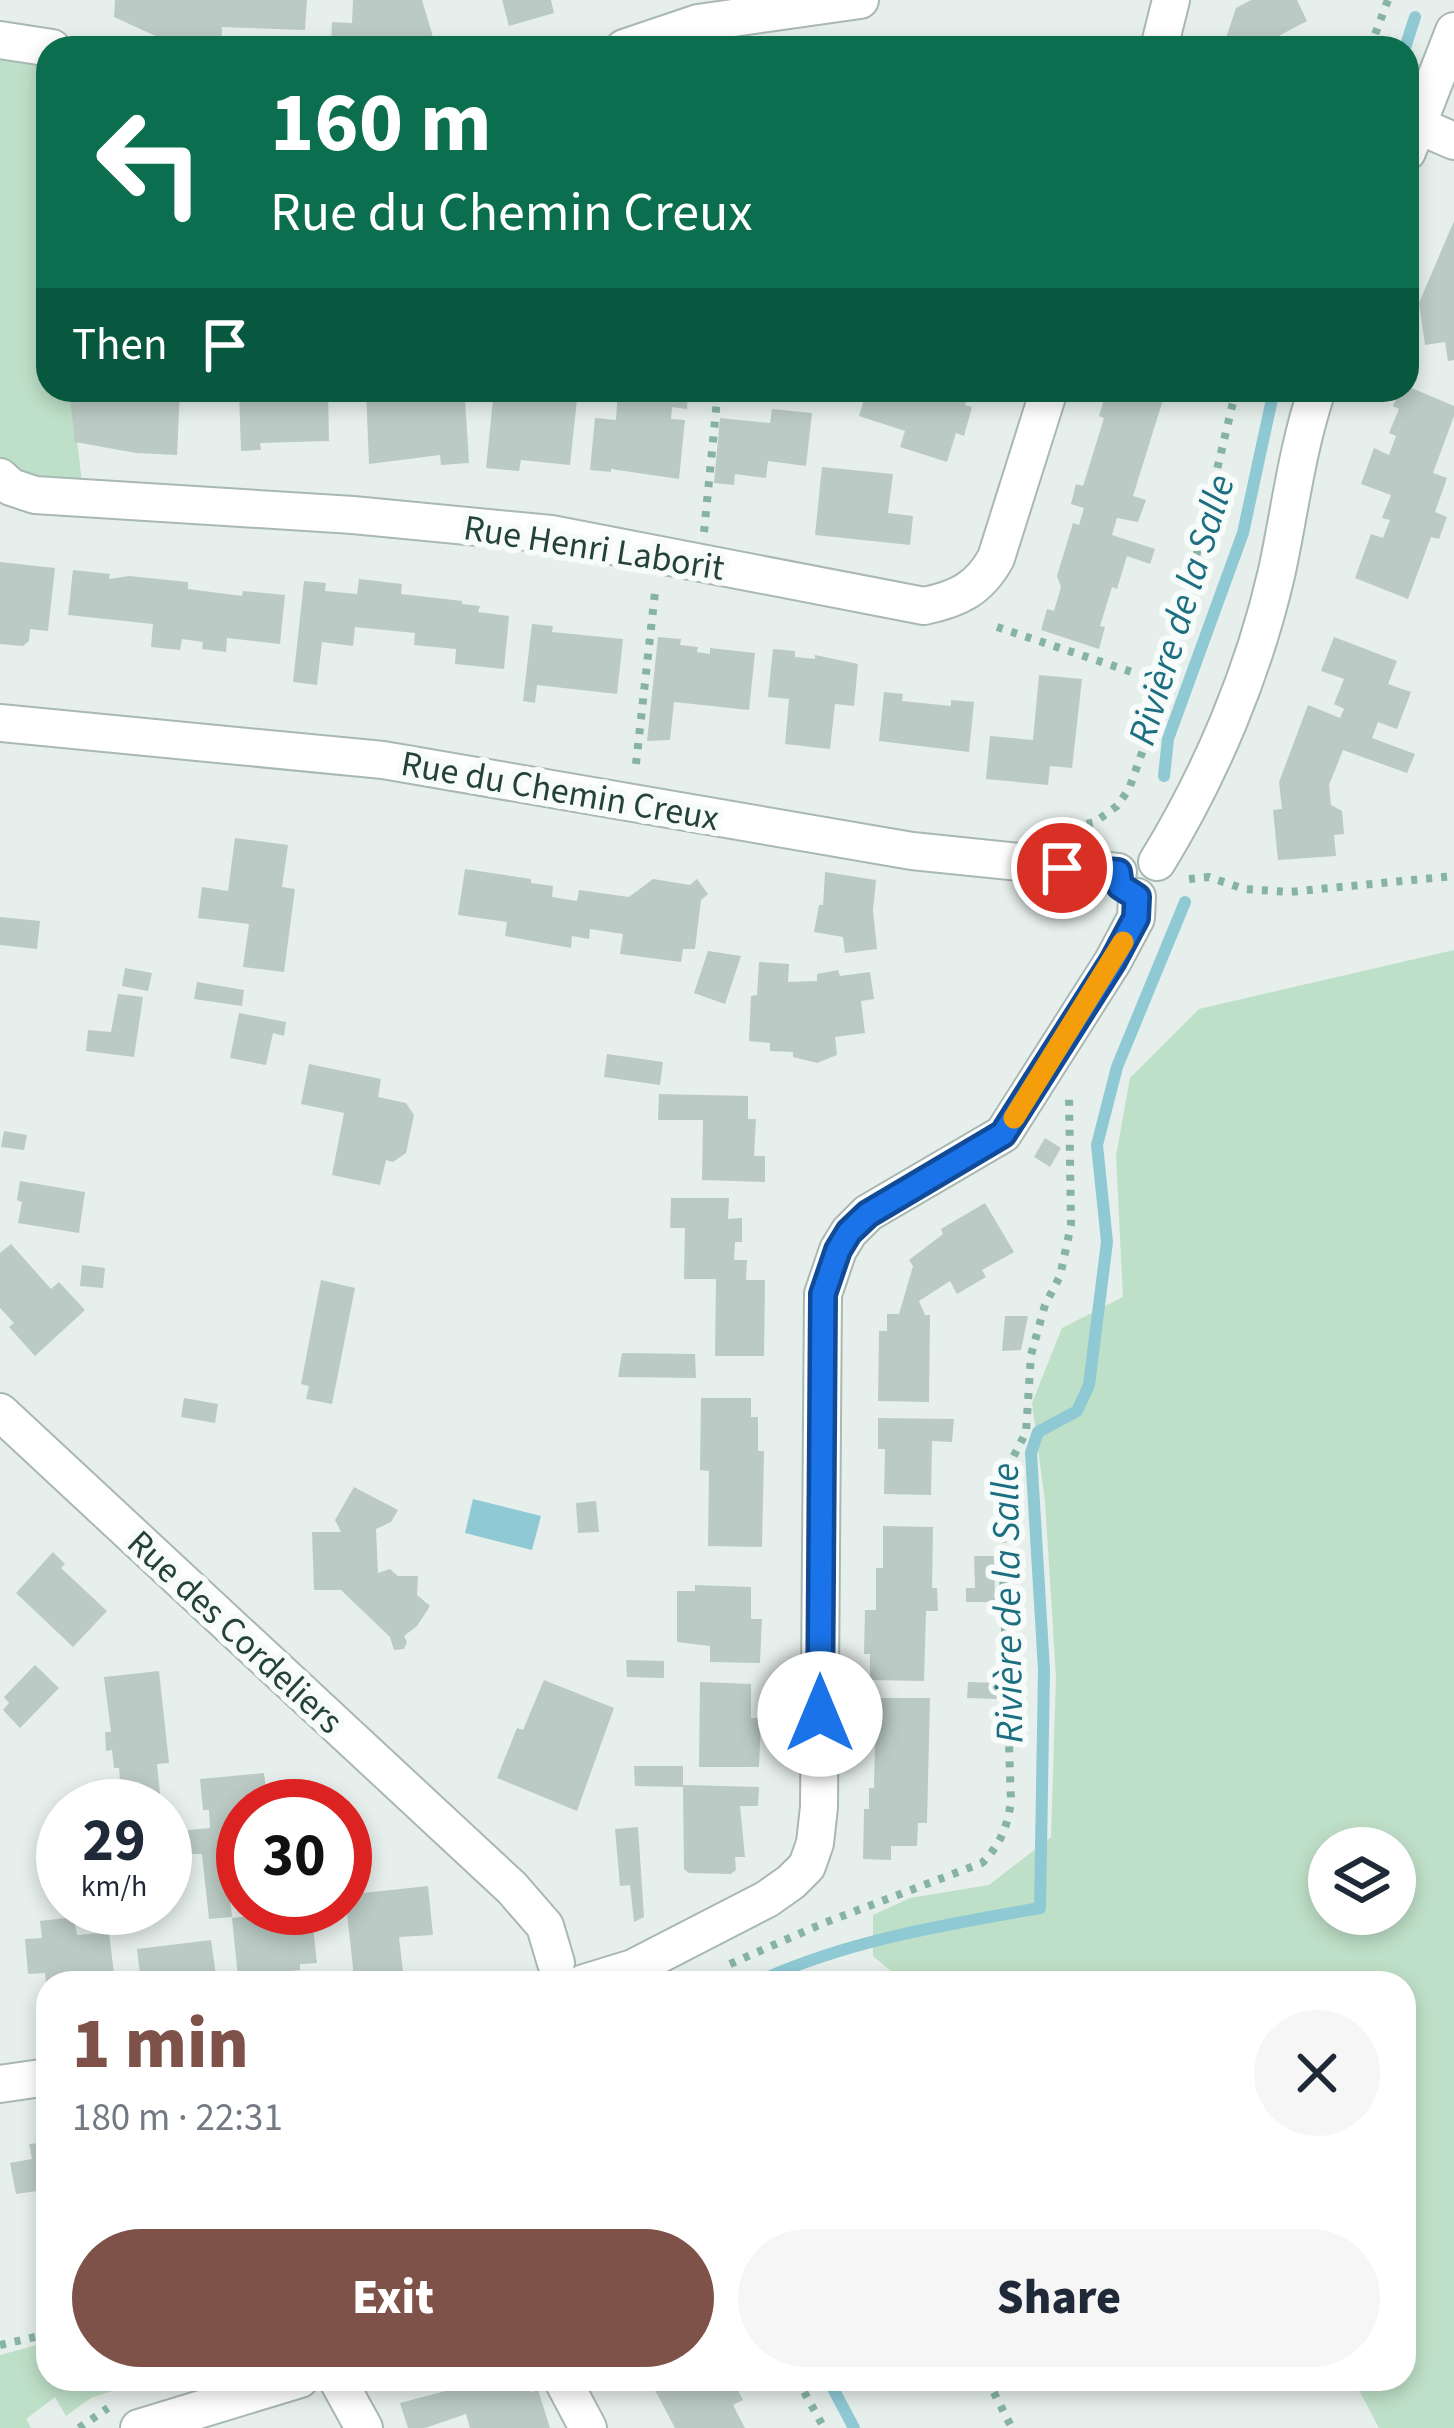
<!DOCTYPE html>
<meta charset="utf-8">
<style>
body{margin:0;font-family:"Source Sans 3",sans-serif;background:#f6f6f7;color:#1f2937;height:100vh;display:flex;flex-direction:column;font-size:45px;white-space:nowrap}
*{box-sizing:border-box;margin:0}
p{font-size:39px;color:#747a83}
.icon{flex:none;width:66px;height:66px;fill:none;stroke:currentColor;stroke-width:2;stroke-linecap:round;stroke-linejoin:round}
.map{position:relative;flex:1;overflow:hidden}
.drawer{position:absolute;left:36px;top:1971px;width:1380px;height:420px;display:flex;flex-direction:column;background:#fff;border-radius:36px;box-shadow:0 6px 18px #0003}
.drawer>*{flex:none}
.top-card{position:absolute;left:36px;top:36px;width:1383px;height:366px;border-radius:36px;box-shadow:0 6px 18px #0003;background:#0b6e4f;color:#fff;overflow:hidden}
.tools{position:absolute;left:1308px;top:1827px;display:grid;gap:24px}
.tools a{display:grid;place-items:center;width:108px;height:108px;border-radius:50%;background:#fff;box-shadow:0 6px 18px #0003;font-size:60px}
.speed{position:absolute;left:36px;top:1779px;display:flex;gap:24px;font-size:60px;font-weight:700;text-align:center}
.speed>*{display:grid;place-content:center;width:156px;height:156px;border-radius:50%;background:#fff;box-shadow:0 6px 18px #0003;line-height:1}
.speed small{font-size:30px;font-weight:400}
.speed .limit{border:18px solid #d22;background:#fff;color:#111}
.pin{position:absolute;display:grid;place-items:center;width:102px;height:102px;color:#fff;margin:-51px;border:6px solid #fff;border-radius:50%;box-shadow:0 3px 12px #0007}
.me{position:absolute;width:132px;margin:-66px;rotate:0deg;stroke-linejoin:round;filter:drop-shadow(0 0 9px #0008)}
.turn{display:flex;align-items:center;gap:42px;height:252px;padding:0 36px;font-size:54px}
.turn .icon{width:156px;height:156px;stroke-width:2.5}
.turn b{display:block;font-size:84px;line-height:102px}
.then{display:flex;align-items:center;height:114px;padding:0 36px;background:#0003;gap:24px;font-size:45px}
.round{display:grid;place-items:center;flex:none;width:126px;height:126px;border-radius:63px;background:#f6f6f7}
.headline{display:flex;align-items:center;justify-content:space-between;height:204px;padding:0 36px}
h1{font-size:72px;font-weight:800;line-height:90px;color:#7f5249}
.cta{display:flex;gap:24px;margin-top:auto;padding:24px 36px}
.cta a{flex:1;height:138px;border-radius:72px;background:#7f5249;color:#fff;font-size:48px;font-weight:800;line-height:138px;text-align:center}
.cta a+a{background:#f6f6f7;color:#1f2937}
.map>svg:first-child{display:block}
</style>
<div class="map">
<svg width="1454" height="2428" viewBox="0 0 1454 2428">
<rect width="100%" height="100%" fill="#e6efeb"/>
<!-- green -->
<g fill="#bfe0c8" fill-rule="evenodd">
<polygon points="0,57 48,66 48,390 71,390 82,482 39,481 0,457"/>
<path d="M1454,950V2428H1379L1353,2379H1404V1983H905L873,1956V1915L910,1898L989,1885L1051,1837L1056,1677L1045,1502L1032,1403L1062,1328L1123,1297L1116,1156L1130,1078L1199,1009ZM1329,1848H1395V1914H1329Z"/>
<polygon points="48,2342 48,2379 149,2379 91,2398 66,2416 55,2397 26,2419 31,2428 0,2428 0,2355"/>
</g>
<!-- water -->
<polygon fill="#8ec9d4" points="473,1499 541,1516 532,1550 465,1533"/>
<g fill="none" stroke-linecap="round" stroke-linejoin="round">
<!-- stream -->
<g stroke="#8ec9d4" stroke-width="12">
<polyline points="1405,48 1415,17"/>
<polyline points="1164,776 1168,739 1243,533 1274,390"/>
<path d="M755,1983C844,1941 943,1925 1040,1908L1044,1670L1031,1453L1038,1432L1077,1411L1089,1385L1107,1242L1097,1145L1117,1067L1185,902"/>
<polyline points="828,2379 854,2428"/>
</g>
</g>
<!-- building -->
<g fill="#bbcac4">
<polygon points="115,0 307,0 305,30 222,27 221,48 182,48 114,17"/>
<polygon points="353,0 422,0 435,44 432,48 331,48 332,22 352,23"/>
<polygon points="502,0 551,0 554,13 509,26"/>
<polygon points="1251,0 1297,0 1307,21 1273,39 1271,48 1223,47 1236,8"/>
<polygon points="1454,221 1454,360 1448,361 1445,342 1425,345 1419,303"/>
<polygon points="1407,386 1454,406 1454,416 1433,473 1447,478 1435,512 1447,517 1439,539 1431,537 1408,599 1355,578 1371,534 1383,538 1390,520 1382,518 1391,495 1361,484 1374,448 1389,455 1396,436 1389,433 1399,409 1393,406 1400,390 1407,390"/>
<polygon points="69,390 93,390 94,399 148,390 180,390 177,455 136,453 75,442"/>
<polygon points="328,390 329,441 260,443 261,450 241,451 239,392"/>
<polygon points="366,390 410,390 411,401 465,399 469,463 441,465 440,455 369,464"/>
<polygon points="494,390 577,399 570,465 521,460 519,471 486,468"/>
<polygon points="618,390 688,390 687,409 672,407 671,419 685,420 679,479 611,469 611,472 590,470 595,418 616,420"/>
<polygon points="867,390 970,390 965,405 972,407 964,436 956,433 947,462 900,447 905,431 859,416"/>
<polygon points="1107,390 1166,390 1133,496 1146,500 1138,522 1117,518 1112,535 1155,549 1150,564 1127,556 1117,589 1112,587 1100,626 1105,627 1099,649 1041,630 1047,609 1054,611 1061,587 1057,576 1073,523 1079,525 1084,508 1071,504 1076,484 1083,486 1104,418 1099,416"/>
<polygon points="772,409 812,413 806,466 768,461 766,478 735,474 734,485 714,483 720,418 770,423"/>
<polygon points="822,467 893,474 888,513 913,516 910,545 815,535"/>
<polygon points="0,562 55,568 48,631 30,629 29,641 23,646 0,644"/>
<polygon points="73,570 110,574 109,579 129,576 188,582 188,589 242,596 243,591 285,595 280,644 227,638 226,652 202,649 203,642 182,639 180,650 151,647 153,624 68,615"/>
<polygon points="359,579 402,584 401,594 462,601 462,604 480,606 478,612 509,616 504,669 455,664 456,649 414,645 415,633 355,627 353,646 322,642 317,685 293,682 304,581 326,583 325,591 357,594"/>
<polygon points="532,624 553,626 552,632 623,639 617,694 537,685 535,703 523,701"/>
<polygon points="658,637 681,639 680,645 698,647 697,652 710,654 710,648 755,653 749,710 674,702 670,740 647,741"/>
<polygon points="1334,637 1397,661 1388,684 1411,692 1397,729 1378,722 1372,738 1415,754 1407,773 1343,750 1329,785 1331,805 1342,811 1344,834 1334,835 1336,856 1278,860 1273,810 1282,809 1279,782 1308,705 1340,718 1344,709 1334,704 1344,679 1321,671"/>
<polygon points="773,649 795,651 795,657 815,659 815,655 858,664 854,706 835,704 830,749 785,744 789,699 768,697"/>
<polygon points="1039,675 1082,679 1072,768 1050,766 1048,785 986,779 990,736 1033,740"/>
<polygon points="884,692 903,694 902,701 951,706 951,700 974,702 969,752 879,741"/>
<polygon points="235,838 288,845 282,887 295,889 284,972 243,967 249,924 198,918 202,887 228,891"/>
<polygon points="465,869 531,879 531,883 553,886 552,897 577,901 579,890 629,897 653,879 690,885 697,879 708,894 701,900 695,949 683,949 681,962 620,954 623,934 590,929 589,939 572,936 571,948 505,936 507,922 458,915"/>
<polygon points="825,872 876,880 873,910 877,949 845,953 843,937 814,932 819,905 823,905"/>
<polygon points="0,917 40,921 37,949 0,945"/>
<polygon points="708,951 741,956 725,1004 694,993"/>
<polygon points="759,962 789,964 788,982 817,981 817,974 838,970 840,976 870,972 874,999 861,1001 865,1033 835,1037 837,1055 817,1063 793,1057 793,1052 770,1051 770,1043 749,1041 751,996 757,995"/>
<polygon points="125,968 152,973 148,991 122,986"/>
<polygon points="197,982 244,990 242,1006 194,999"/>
<polygon points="118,994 143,997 134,1057 86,1051 88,1030 111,1032"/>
<polygon points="239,1013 286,1022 284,1036 273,1033 266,1065 230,1058"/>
<polygon points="607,1054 663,1062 660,1085 604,1077"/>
<polygon points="309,1064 381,1079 378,1097 406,1103 414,1115 406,1153 393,1162 386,1160 380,1185 332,1175 344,1113 301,1104"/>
<polygon points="659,1094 748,1096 748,1119 756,1119 754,1156 765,1156 765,1182 702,1180 703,1120 658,1120"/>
<polygon points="4,1131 27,1135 24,1150 1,1147"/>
<polygon points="1045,1138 1061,1148 1050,1167 1034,1157"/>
<polygon points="20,1181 85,1192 79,1233 18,1223 22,1202 17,1200"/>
<polygon points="671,1198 729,1198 728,1219 742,1218 742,1242 735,1242 734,1260 747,1260 746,1280 765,1280 764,1356 715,1356 716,1279 684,1279 685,1228 670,1228"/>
<polygon points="985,1203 1014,1252 982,1270 986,1277 957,1294 950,1281 919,1301 925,1315 930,1315 929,1402 878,1401 879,1331 887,1331 887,1314 899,1314 913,1266 909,1260 943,1234 941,1229"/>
<polygon points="11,1244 51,1289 59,1282 85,1310 35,1356 9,1327 14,1323 0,1308 0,1253"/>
<polygon points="82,1265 105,1268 103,1288 80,1286"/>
<polygon points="321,1280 355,1288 332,1404 306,1399 309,1386 301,1384"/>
<polygon points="1005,1316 1028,1316 1021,1350 1002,1351"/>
<polygon points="622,1353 695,1354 696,1378 618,1377"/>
<polygon points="184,1398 218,1404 215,1423 181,1417"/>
<polygon points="701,1398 751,1398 751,1417 758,1417 758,1451 764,1451 762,1547 708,1546 709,1471 700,1470"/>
<polygon points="878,1418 954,1419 952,1442 932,1441 931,1495 884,1494 885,1449 878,1449"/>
<polygon points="354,1487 398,1510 391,1522 376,1529 378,1573 390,1569 398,1576 418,1576 417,1595 430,1606 417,1626 404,1636 407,1642 404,1649 394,1650 390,1637 341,1590 314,1590 312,1532 341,1532 335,1520"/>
<polygon points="596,1501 599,1532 578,1533 576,1503"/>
<polygon points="883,1526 933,1527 932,1588 937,1588 938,1611 926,1611 924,1681 870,1680 870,1654 864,1654 865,1610 876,1610 876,1568 883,1568"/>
<polygon points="53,1552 65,1564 61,1568 107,1611 73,1647 16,1593"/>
<polygon points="974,1556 994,1556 995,1602 966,1602 966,1588 975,1588"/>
<polygon points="695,1585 751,1587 751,1619 762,1619 760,1663 710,1662 710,1646 677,1642 677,1591 695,1591"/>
<polygon points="626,1660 664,1661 664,1678 627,1677"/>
<polygon points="35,1665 59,1688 20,1728 3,1710 9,1703 4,1697"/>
<polygon points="159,1671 169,1763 157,1764 161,1803 122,1806 119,1768 114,1768 112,1750 106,1751 105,1732 111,1732 104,1677"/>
<polygon points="544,1680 614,1708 577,1811 497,1778 517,1728 523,1730"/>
<polygon points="700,1682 751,1684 751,1718 761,1718 759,1767 699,1767"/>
<polygon points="968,1682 996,1683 997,1699 967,1698"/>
<polygon points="876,1698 930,1698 927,1823 918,1823 917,1846 891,1846 891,1860 863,1859 864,1809 869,1809 869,1788 874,1788"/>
<polygon points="634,1766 683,1766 683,1785 759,1787 758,1806 740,1806 745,1857 735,1857 736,1870 731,1874 689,1873 684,1869 683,1787 635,1786"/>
<polygon points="264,1773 268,1806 243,1806 243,1849 225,1851 232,1917 209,1919 202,1854 191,1854 188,1830 210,1828 209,1810 203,1810 200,1779"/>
<polygon points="638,1827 644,1917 634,1922 630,1885 620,1886 615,1829"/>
<polygon points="428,1886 433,1935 399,1937 403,1972 354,1977 345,1895"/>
<polygon points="311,1909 317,1963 300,1964 300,1970 238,1977 232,1918"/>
<polygon points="74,1917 77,1935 109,1932 115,1983 46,1983 45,1973 28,1974 25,1939 42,1938 40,1921"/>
<polygon points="211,1940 217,1983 141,1983 137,1949"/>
<polygon points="48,2142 48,2198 39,2200 37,2191 16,2194 10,2163 32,2159 29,2144"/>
<polygon points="476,2379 527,2379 531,2392 538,2390 550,2428 470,2428 466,2414 425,2428 408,2428 400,2403 457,2388 456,2385"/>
<polygon points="649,2379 724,2379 727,2385 733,2382 743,2400 733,2405 745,2428 675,2428"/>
</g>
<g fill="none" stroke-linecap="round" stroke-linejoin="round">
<!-- minor casing -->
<g stroke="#a8b8b2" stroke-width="40">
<g id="minor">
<polyline points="0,40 52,48"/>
<polyline points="624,48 698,23 860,0"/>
<polyline points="1159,48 1171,0"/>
<polyline points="1417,125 1454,141"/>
<polyline points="1407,152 1454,31"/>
<path d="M0,477L11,487L35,495L353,515L551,534L924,606C958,599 979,589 996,558L1049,390"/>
<polyline points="0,723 383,760 912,851 1118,872"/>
<path d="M1157,862C1211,774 1254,672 1277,571C1290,510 1297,449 1317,390"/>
<polyline points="0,1412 512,1888 545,1926 556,1963"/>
<polyline points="584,1983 633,1968 767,1899 791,1882 807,1866 815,1843 819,1807 823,1294 838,1250 849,1232 868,1213 1003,1134 1113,961 1136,918 1137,897"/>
<polyline points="0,2084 48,2077"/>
<polyline points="337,2379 364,2428"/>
<polyline points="562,2379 588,2428"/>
<polyline points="139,2428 300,2379"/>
</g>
</g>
<!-- path -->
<g stroke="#86b3a5" stroke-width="8" stroke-dasharray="6 9" stroke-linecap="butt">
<polyline points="1370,48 1388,0"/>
<polyline points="704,532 718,390"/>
<polyline points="997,627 1165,683"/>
<polyline points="636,764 655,592 658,592"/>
<polyline points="1072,827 1095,822 1117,806 1129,789 1164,691 1236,390"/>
<polyline points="1189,879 1209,877 1244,889 1289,892 1454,876"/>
<path d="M730,1964L824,1923L982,1863C1000,1845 1007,1828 1011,1802L1000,1483L1026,1432L1031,1355L1045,1305L1060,1276L1071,1225L1069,1097"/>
<polyline points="0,2345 48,2334"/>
<polyline points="797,2379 824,2428"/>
<polyline points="987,2379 1012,2428"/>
<polyline points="79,2428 108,2408"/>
</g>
<!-- minor -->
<use href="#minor" stroke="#fff" stroke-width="36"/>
</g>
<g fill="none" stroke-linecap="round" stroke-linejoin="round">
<!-- route casing -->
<g stroke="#114b97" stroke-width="30">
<polyline id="route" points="820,1714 823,1294 838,1250 849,1232 868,1214 1003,1134 1113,961 1136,918 1137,897 1120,886 1118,872 1062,868"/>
</g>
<!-- route -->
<use href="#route" stroke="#1a73e8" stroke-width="21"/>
<!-- slow -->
<polyline stroke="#f59e0b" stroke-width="21" points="1014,1118 1123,942"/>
</g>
<g text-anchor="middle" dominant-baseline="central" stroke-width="12" stroke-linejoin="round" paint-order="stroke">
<!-- street labels -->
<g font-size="36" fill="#24423a" stroke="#f7fbf9">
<text transform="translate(594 548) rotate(9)">Rue Henri Laborit</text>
<text transform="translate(560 791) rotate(10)">Rue du Chemin Creux</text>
<text transform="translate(235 1632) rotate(43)">Rue des Cordeliers</text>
</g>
<!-- water labels -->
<g font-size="39" font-style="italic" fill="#1c6f80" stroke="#f7fbf9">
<text transform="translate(1182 610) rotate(-73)">Rivière de la Salle</text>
<text transform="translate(1008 1603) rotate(-91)">Rivière de la Salle</text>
</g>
</g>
</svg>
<div class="tools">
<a><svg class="icon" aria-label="layers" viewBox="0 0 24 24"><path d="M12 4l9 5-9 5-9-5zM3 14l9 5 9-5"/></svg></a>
</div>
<div class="speed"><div>29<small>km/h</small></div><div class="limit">30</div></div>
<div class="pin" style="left:1062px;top:868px;background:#d93025"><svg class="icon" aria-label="arrive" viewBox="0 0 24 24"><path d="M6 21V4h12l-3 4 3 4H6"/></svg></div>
<svg class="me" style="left:820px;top:1714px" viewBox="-20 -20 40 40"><circle r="19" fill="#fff"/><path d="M0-13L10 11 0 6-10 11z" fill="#1a73e8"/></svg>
<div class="top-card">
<div class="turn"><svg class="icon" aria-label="left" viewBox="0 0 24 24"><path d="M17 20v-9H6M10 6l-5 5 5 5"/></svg><div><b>160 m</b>Rue du Chemin Creux</div></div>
<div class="then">Then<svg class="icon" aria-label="arrive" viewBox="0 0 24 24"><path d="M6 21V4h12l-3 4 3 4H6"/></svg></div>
</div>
<section class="drawer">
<div class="headline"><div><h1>1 min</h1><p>180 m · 22:31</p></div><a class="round"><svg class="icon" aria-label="close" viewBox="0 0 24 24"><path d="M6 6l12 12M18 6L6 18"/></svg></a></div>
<div class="cta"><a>Exit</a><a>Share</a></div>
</section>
</div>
